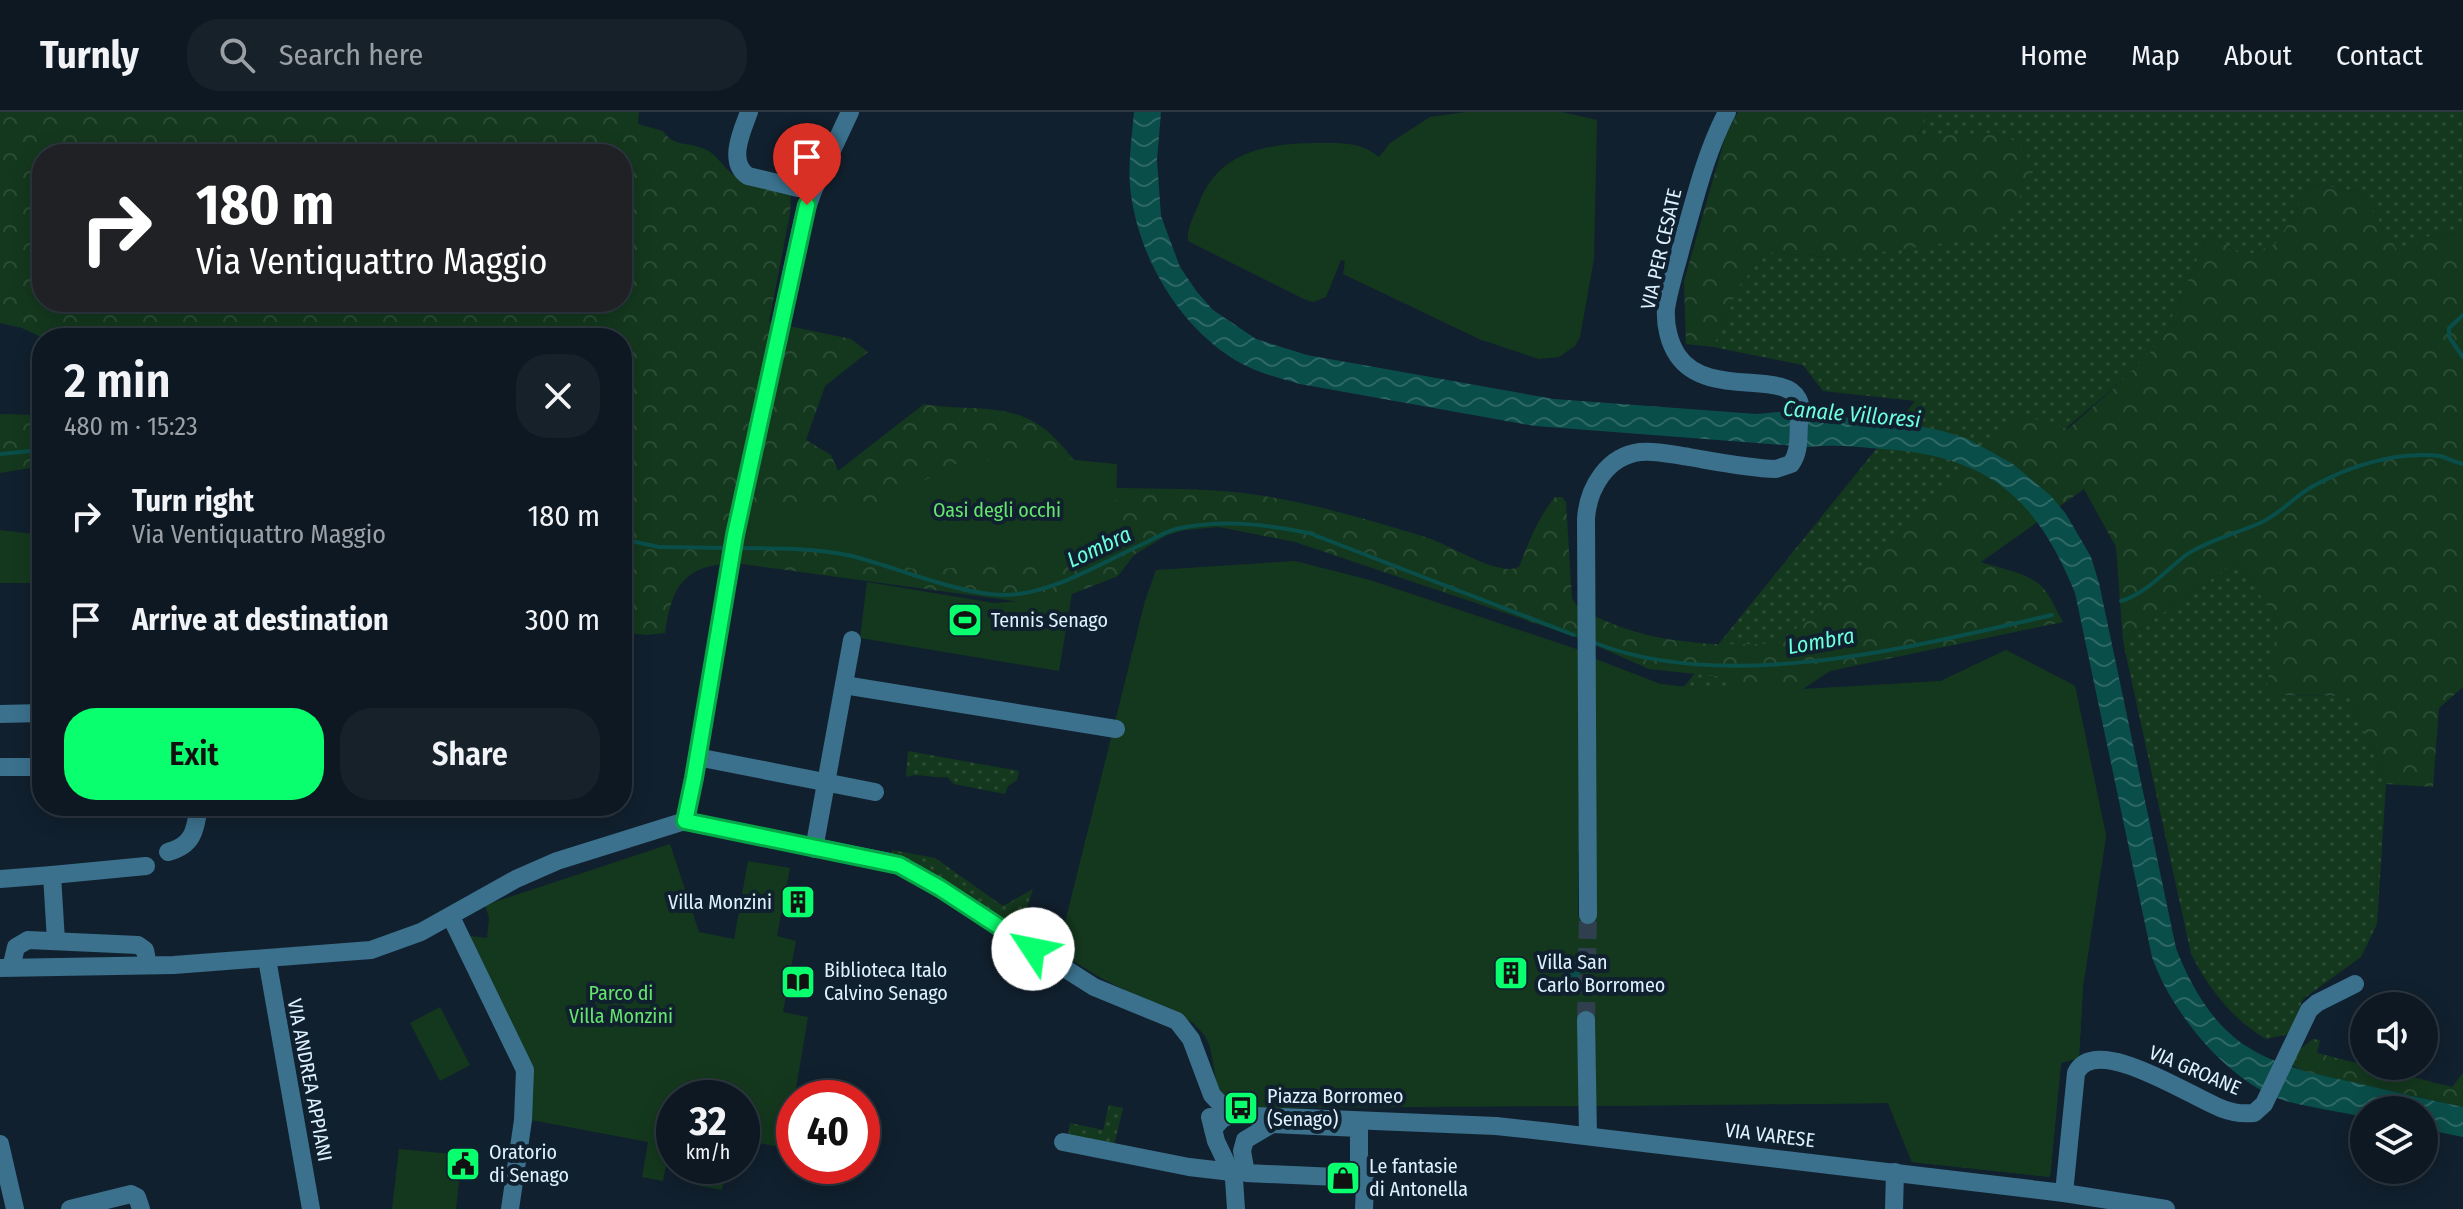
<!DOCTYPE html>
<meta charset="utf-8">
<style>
body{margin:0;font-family:"Fira Sans Condensed",sans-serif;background:#16212a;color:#f1f3f6;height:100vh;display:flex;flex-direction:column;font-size:30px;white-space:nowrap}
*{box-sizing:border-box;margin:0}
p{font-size:26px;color:#9aa0a5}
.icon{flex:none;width:44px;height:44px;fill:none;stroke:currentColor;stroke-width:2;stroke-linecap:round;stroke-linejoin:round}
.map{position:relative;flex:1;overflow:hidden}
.panel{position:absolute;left:32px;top:216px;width:600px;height:488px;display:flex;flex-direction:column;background:#0d1822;border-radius:32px;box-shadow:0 4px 20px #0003,0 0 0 2px #2d3740}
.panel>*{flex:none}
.banner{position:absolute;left:32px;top:32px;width:600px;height:168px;border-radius:32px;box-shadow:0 4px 20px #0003,0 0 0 2px #2d3740;background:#202124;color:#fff;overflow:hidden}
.tools{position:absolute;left:2350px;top:880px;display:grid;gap:16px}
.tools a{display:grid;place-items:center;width:88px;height:88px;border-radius:50%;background:#0d1822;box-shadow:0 4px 20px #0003,0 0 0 2px #2d3740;font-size:40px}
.speed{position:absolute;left:656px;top:968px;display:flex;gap:16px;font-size:40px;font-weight:700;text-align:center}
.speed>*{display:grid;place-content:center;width:104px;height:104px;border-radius:50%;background:#0d1822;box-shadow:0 4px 20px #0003,0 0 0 2px #2d3740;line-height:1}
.speed small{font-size:20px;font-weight:400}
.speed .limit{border:12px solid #d22;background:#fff;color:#111}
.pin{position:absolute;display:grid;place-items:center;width:68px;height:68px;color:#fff;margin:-82px -34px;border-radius:50% 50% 50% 0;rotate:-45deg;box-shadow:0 0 8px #0007}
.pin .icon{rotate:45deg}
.me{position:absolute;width:88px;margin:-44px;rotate:304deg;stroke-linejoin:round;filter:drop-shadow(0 0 6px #0008)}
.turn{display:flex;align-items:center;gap:28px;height:168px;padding:0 32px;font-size:36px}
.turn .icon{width:104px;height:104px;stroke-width:2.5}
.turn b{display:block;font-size:56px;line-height:68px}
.round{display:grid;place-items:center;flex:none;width:84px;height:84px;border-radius:32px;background:#16212a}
.head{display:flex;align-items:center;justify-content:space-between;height:136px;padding:0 32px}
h1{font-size:48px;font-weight:600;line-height:60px}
.button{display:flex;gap:16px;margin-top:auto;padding:16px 32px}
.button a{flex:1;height:92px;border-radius:32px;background:#0aff6f;color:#111;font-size:32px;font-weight:600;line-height:92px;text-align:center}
.button a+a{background:#16212a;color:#f1f3f6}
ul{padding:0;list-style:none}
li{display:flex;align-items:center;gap:24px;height:104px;padding:0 32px}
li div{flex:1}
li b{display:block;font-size:30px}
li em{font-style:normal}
header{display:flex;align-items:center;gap:48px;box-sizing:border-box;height:112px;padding:0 40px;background:#0d1822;border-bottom:2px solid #2d3740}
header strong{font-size:38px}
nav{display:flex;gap:44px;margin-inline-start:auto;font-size:28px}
.search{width:560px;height:72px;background:#16212a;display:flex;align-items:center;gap:20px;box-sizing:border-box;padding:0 28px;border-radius:32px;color:#9aa0a5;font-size:30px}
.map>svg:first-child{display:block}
</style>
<header>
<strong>Turnly</strong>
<div class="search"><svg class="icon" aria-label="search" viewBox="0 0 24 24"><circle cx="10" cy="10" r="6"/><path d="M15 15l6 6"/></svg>Search here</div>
<nav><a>Home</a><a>Map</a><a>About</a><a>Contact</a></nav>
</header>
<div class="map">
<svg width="2463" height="1097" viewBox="0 0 2463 1097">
<defs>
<pattern id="grass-dots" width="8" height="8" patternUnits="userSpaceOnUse" patternTransform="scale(2)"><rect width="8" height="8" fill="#14381e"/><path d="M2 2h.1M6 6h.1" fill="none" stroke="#2a4c34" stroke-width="1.8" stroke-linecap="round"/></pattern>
<pattern id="forest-crowns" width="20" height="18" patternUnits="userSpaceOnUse" patternTransform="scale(2)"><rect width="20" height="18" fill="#14381e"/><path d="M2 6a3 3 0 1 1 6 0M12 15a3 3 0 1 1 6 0" fill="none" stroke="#2a4c34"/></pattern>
<pattern id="water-waves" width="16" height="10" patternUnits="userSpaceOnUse" patternTransform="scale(2)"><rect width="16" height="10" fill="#0a4e4a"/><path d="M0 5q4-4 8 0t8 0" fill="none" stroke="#2d6865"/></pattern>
</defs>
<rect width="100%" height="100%" fill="#11202e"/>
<!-- grass -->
<g fill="url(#grass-dots)">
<polygon points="1929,0 2463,0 2463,119 2430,124 2397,139 2361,80 2310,72 2277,131 2244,145 2209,121 2162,228 2124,267 1515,784 1915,289 1823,279 1803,253 1713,235 1739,174 1767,140 1840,146 2001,21 1918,24"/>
<path d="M2236,450L2279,509L2266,583L2349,584L2386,672L2377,812L2361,845L2303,887L2289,922L2266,927C2231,906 2210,878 2191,842L2123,529Z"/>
<path d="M908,639L1019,659L1017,668L1008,674L1005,682L954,672L947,665C933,667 918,660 906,665Z"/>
<polygon points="892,738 935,746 1003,794 1033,777 1019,818 891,742"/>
<polygon points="1109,993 1123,996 1114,1033 1068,1025 1070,1011 1103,1018"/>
</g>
<!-- forest -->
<g fill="url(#forest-crowns)" fill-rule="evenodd">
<path d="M0,0H639L638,12L663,19C674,35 686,30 702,36C717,41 723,56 735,64C752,74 773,73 791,78L790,101L769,210L851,227L868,240L825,274L806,328L831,343L838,359L924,292C959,299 1002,291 1034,310C1068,329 1076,365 1115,376C1157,377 1201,376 1243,381C1302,388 1371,408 1428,426C1450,433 1499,465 1519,455C1529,429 1538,406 1555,385H1562L1566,390L1572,487L1578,495C1640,532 1711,535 1781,531L2022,303L2068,317L2124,267L2162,228L2209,121L2244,145L2277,131L2310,72L2361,80L2397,138L2430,124L2463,119V575L2439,596L2433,675L2386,672L2349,584L2265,583L2279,509L2236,450L2123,529L2116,435L2084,377L1981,450C2000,457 2030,460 2044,477C2052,487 2057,500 2063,510L1830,559L1803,577L1941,569L2006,538L2075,574L2106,724L2083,874L2079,946L2061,951L2050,1065L1912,1050L1888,991L1596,994L1594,905L1579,906L1580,994H1239L1225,988L1220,981L1209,928L1193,911L1101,866L1058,839L1095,691L1130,699L1141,712V789L1232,793L1242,785L1248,737L1262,696L1267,649L1299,582L1315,527L1322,515L1333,505L1366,489L1378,473L1579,538L1578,723L1593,709V546L1660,572L1729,580L1742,567L1649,557L1579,526L1295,430L1219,415L1185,418L1167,423L1134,443L1118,464L1044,493L742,452C688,450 672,470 665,521L646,523L622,520V226H43L22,216L0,211ZM42,42H622V190H42ZM1412,495C1452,501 1435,537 1437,565C1438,575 1442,586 1446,595C1455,616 1471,624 1487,639C1524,675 1530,713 1538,762L1515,784L1539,767C1540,775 1541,785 1546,791C1562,811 1592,826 1613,807L1615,800L1613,791L1593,784L1594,804H1577L1578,739L1593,728V731C1623,730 1658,716 1686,721C1706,725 1717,743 1735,746C1755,749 1777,744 1797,752C1819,763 1822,789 1848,795C1879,794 1968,783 1993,797C2005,803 2013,818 2015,831C2017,854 2005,869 1987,881C1971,893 1962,915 1945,925C1902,950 1850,943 1802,945C1761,946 1716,954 1675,941C1662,936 1648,931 1637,922C1612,904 1607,892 1572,901L1545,932L1535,937C1488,950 1446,951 1403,928C1391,921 1379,907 1366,906C1340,902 1325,926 1287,917L1277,905L1274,885C1291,851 1333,847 1366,838C1377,826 1374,814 1381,801L1413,793L1419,784C1410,767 1395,757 1391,737C1383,693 1430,694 1426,665C1425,651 1413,639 1407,627C1389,591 1374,532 1399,497ZM1999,574C2012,577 2022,583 2033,589C2075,614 2080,636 2089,681C2093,704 2095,726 2091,749L2081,752L2071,749C2066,735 2062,713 2044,712C2036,711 2031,715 2023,713C2007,704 1997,685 1979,679C1946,667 1906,667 1879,693C1870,701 1866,714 1853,718C1841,721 1828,715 1817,710C1801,684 1777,654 1805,628Z"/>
<polygon points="1738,0 1929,0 1918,23 2001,21 2019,32 2035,56 2023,81 1987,125 1840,146 1767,140 1739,174 1713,235 1686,232 1684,169 1726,22"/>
<polygon points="0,302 42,303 42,354 0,361"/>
<polygon points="2313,927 2320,928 2317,941 2452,975 2463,961 2463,995 2305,960 2292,953 2296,940"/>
</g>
<!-- green -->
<g fill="#14381e">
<path d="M1466,0H1562L1597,8L1594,147L1580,225L1575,234L1559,245L1539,247L1479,227L1343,162L1345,149L1341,148L1326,185L1313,190L1306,188L1188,129C1187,117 1193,105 1198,94C1217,40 1264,32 1314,31C1339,31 1360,29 1379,45L1390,31L1430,5Z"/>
<polygon points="1022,343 1117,352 1115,437 925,459 802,433 743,433 747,412 752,412 765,402 840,389 877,390 895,384 955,352"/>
<polygon points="0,418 42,423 42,471 0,471"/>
<path d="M1295,449L1370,468L1579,538L1578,804H1593V546L1660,572L1748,582L1941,569L2006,538L2075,574L2106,724L2083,874L2079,946L2061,951L2050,1065L1912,1050L1888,991L1596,994L1594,905H1579L1580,994L1251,996C1198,989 1226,945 1199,916C1182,897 1151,890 1128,879C1103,868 1081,854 1058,839L1145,489L1156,458Z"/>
<polygon points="867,470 994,491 1033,488 1073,476 1059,559 860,526"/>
<polygon points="670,732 699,820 734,827 748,749 790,756 777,824 796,829 783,900 808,905 786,1036 742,1028 742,986 674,986 674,1044 668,1043 663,1069 642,1065 648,1030 531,1008 528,946 470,824 487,826 489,806 485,793"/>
<polygon points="440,895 470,953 440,969 410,911"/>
<polygon points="399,1037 462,1043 456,1097 392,1097"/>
<polygon points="703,1054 726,1054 722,1078 700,1074"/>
</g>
<!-- water -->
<g fill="url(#water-waves)">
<path d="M1134,0H1161L1157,48L1161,104L1180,155L1197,180L1213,198L1256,227L1307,243L1554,287L1757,302L1788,299L1914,313L1943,319L1968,327L2013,352L2051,384L2066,402L2091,445L2099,471L2176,836C2190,873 2212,912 2246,934C2280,956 2323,964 2361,972C2395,980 2429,988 2463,995V1025L2424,1017V998H2364V1005C2338,999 2311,996 2286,989C2228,971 2171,900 2152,845L2075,481C2036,385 1988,344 1883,337C1858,335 1834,332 1809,335L1535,314L1300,272C1274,265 1248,258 1226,242C1173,205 1136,138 1130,74C1128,49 1132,25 1134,0Z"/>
<circle cx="1571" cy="856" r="11"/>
</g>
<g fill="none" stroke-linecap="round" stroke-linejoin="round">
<!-- stream -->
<g stroke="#0a4e4a" stroke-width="4">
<polyline points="2463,203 2449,216 2449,225 2463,245"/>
<polyline points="0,342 42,338"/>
<polyline points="622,427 659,435 728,436"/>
<path d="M736,436C775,436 814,436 852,444C896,455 963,484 1006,483C1053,482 1100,451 1143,432C1153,427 1165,420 1176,417C1220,407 1265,412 1309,421L1574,523"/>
<path d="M2121,489C2147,481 2165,459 2186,443C2209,428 2235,422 2260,411C2281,402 2295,383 2315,373C2352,353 2398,339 2440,344C2447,346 2455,350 2463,352"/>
<path d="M1595,531C1729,583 1916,534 2052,503"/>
</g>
<!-- minor-tunnel -->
<polyline stroke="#303f4d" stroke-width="18" stroke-dasharray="18 9" stroke-linecap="butt" points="1586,908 1588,803"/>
<!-- minor -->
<g stroke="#3b718d" stroke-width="18">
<path d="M749,0C742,19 727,50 748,64L798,76"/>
<polyline points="844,573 1116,617"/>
<polyline points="0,602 42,601"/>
<polyline points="697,645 875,680"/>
<polyline points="0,655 42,655"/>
<polyline points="685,709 694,666 735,423 803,107 813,79 850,0"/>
<polyline points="814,737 852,528"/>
<path d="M168,740C194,733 195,718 199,694"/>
<polyline points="52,763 146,754"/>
<polyline points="0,767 52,763 56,829"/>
<path d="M1588,803L1586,407C1588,376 1607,344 1640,340C1656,338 1673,343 1689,345C1718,350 1747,356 1776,357L1791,352C1800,340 1798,325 1799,311C1800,303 1802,294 1798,287C1784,258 1707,286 1678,244C1669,231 1665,213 1666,197C1669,176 1677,153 1682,132C1695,87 1705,42 1727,0"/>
<polyline points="451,805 525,958 523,1008 510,1097"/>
<polyline points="267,847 311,1097"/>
<polyline points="12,852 16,835 28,828 138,833 145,838 148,853"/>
<polyline points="0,856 174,853 371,838 421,820 516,767 557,749 685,709 890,750 917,762 1094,875 1177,909 1191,927 1212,983 1231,1003"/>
<polyline points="1586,908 1588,1024"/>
<polyline points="1210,1005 1216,1029 1234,1067 1236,1097"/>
<polygon points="1272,1012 1359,1016 1359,1066 1246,1061 1242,1039 1245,1028"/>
<polyline points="1213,1017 1222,1007 1231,1003 1496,1014 1551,1020 2064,1081 2166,1097"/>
<polyline points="1063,1030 1189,1055 1232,1060"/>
<polyline points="0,1032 15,1097"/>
<path d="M2064,1081L2076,961C2096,920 2194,987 2223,997C2233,1001 2243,1002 2254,1001L2264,992L2309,898L2317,891L2355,872"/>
<polyline points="70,1097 131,1082 137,1085 141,1097"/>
<polyline points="1364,1097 1366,1052"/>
<polyline points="1894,1097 1895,1060"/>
</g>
</g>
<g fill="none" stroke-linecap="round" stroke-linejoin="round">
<!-- route casing -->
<g stroke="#06a648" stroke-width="20">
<polyline id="route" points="807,93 735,423 694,666 685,709 899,753 940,776 1033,837"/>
</g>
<!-- route -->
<use href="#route" stroke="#0aff6f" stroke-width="14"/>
</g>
<!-- icons -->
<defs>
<g id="stadium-square" transform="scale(1.8)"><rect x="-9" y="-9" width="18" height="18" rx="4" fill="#0aff6f" stroke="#11202e"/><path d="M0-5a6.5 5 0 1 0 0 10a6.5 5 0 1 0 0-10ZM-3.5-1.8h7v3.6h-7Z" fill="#111"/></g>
<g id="building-square" transform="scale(1.8)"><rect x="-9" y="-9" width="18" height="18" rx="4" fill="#0aff6f" stroke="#11202e"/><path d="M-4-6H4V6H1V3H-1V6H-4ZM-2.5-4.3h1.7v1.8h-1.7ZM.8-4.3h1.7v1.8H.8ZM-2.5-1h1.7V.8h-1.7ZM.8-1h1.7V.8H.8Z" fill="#111"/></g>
<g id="library-square" transform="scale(1.8)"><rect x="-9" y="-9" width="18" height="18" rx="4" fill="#0aff6f" stroke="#11202e"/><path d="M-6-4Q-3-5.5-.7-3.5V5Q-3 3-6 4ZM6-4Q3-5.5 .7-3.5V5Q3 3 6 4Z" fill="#111"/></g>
<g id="bus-square" transform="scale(1.8)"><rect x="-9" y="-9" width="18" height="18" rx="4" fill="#0aff6f" stroke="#11202e"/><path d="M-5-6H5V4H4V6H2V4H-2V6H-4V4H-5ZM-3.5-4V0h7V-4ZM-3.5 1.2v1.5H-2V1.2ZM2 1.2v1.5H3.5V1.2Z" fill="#111"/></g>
<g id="civic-square" transform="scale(1.8)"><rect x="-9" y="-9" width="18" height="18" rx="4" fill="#0aff6f" stroke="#11202e"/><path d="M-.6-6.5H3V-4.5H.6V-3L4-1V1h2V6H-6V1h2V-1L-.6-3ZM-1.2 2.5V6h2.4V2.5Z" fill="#111"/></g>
<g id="shop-square" transform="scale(1.8)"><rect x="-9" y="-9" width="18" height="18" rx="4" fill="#0aff6f" stroke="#11202e"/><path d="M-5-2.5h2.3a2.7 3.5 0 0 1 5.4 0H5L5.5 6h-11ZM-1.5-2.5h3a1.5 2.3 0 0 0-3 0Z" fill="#111"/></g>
</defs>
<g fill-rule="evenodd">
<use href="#stadium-square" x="965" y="508"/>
<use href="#building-square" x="798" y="790"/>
<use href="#building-square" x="1511" y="861"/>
<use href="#library-square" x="798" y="870"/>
<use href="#bus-square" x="1241" y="996"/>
<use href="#civic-square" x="463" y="1052"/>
<use href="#shop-square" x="1343" y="1066"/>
</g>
<g text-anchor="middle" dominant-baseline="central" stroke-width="8" stroke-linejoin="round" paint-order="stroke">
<!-- street labels -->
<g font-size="20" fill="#def1ff" stroke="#11202e">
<text transform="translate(1661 137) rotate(-77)">VIA PER CESATE</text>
<text transform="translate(2195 958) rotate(23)">VIA GROANE</text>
<text transform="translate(310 968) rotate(79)">VIA ANDREA APPIANI</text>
<text transform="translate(1770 1023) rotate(7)">VIA VARESE</text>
</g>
<!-- park labels -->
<g font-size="20" fill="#65e46d" stroke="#11202e">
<text x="997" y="398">Oasi degli occhi</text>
<text x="621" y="881">Parco di<tspan x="621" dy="23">Villa Monzini</tspan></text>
</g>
<!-- poi labels -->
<g font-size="20" fill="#def1ff" stroke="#11202e" text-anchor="start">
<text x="991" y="508">Tennis Senago</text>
<text x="772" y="790" text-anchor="end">Villa Monzini</text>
<text x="1537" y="850">Villa San<tspan x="1537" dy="23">Carlo Borromeo</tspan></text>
<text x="824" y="858">Biblioteca Italo<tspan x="824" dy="23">Calvino Senago</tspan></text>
<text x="1267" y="984">Piazza Borromeo<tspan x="1267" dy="23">(Senago)</tspan></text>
<text x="489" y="1040">Oratorio<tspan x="489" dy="23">di Senago</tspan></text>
<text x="1369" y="1054">Le fantasie<tspan x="1369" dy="23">di Antonella</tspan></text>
</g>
<!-- water labels -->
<g font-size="22" font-style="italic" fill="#6cffde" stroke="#11202e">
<text transform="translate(1852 302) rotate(5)">Canale Villoresi</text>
<text transform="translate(1099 435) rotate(-25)">Lombra</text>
<text transform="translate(1821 529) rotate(-10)">Lombra</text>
</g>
</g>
</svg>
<div class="tools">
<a><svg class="icon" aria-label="sound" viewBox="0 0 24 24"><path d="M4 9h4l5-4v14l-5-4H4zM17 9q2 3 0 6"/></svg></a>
<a><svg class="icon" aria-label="layers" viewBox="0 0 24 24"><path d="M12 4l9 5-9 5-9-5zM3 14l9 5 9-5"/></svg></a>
</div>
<div class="speed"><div>32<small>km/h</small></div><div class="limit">40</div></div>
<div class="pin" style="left:807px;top:93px;background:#d93025"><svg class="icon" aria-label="arrive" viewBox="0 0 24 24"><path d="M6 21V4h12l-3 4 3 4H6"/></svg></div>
<svg class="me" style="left:1033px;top:837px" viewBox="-20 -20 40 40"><circle r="19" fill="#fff"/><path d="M0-13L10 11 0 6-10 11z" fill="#0aff6f"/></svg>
<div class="banner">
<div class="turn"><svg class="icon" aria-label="right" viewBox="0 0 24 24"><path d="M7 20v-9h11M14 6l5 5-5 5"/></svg><div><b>180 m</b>Via Ventiquattro Maggio</div></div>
</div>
<section class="panel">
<div class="head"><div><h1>2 min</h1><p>480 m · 15:23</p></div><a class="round"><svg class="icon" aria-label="close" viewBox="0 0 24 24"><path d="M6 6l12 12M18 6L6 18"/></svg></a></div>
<ul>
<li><svg class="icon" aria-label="right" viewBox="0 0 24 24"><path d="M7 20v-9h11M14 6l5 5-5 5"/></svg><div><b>Turn right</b><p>Via Ventiquattro Maggio</p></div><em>180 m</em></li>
<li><svg class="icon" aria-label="arrive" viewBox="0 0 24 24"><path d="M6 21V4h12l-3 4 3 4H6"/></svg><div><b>Arrive at destination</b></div><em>300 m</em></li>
</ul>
<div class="button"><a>Exit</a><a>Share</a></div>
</section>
</div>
